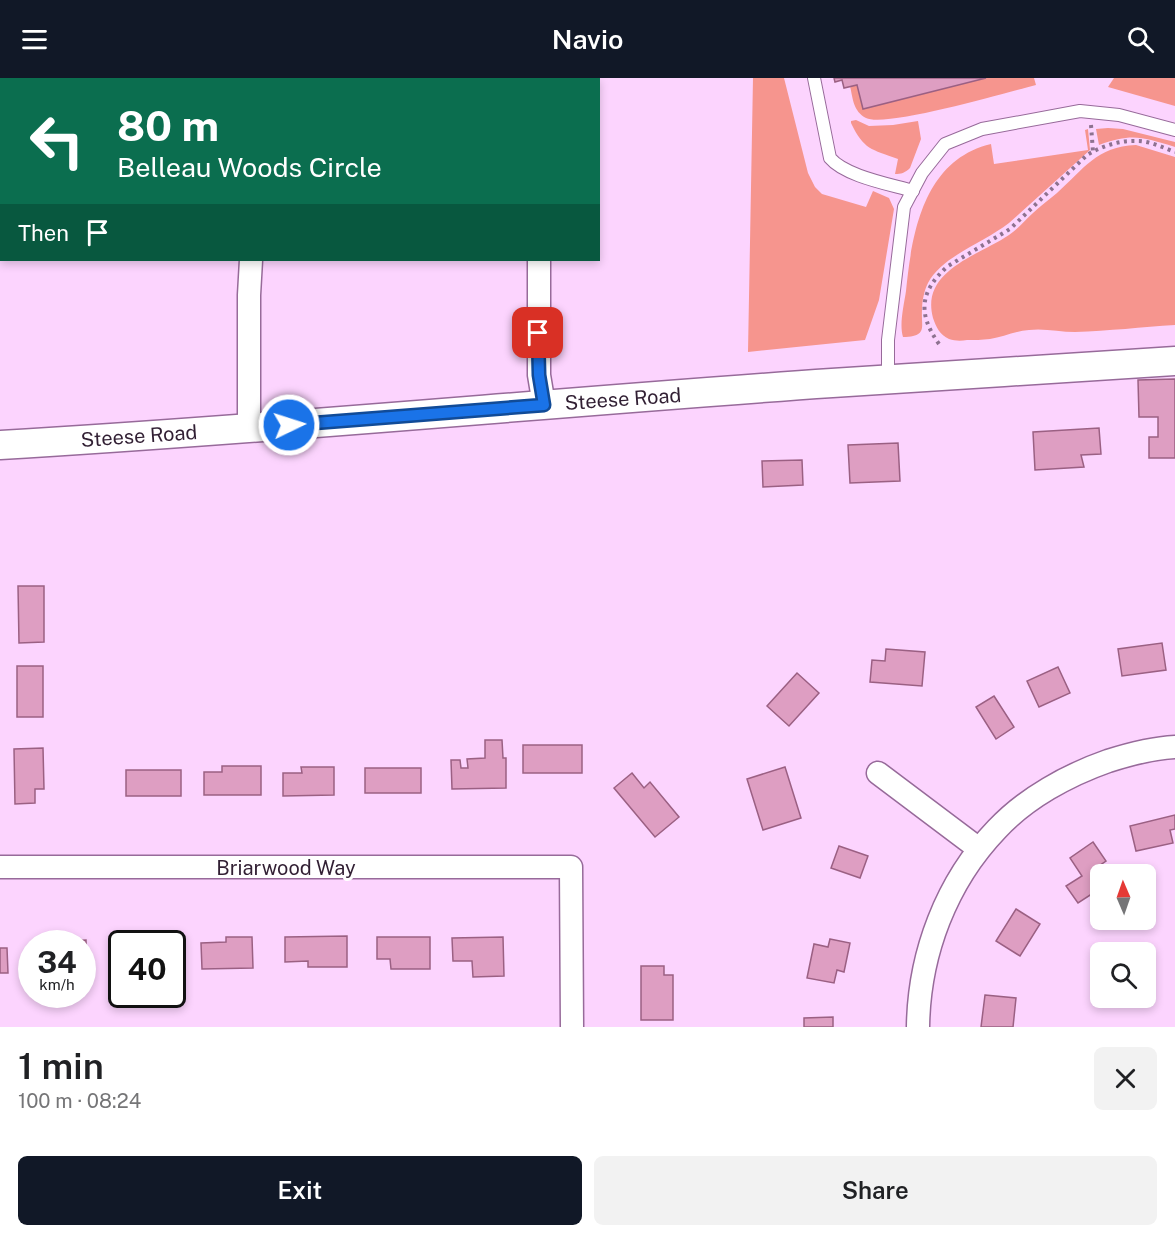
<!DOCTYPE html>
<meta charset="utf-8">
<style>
body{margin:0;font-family:"Public Sans",sans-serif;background:#f2f2f2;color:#202124;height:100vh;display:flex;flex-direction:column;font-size:22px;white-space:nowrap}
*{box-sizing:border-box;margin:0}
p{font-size:20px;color:#757577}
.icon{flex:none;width:33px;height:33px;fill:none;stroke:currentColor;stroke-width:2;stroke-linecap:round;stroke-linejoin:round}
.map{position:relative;height:949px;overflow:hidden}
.drawer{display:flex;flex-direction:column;background:#fff;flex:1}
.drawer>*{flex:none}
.hud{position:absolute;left:0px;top:0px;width:600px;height:183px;box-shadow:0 3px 9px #0003;background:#0b6e4f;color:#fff;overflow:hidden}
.needle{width:39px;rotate:358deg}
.tools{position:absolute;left:1090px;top:786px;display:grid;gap:12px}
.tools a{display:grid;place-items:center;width:66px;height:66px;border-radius:9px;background:#fff;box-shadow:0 3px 9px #0003;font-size:30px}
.speed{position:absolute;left:18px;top:852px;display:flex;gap:12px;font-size:30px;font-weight:700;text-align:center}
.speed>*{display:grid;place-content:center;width:78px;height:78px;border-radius:50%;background:#fff;box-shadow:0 3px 9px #0003;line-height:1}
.speed small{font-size:15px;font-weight:400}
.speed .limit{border:3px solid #111;border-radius:9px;background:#fff;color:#111}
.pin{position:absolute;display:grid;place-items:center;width:51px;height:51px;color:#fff;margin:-26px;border-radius:12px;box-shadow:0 3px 9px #0006}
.me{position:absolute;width:66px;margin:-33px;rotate:86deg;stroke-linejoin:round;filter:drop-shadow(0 0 4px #0008)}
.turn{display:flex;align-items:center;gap:21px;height:126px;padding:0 18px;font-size:27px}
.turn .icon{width:78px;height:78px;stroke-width:2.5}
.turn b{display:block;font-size:42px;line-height:51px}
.then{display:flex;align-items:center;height:57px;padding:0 18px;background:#0003;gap:12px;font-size:22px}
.round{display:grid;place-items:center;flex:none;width:63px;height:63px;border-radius:9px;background:#f2f2f2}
.headline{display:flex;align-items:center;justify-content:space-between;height:102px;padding:0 18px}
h1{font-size:36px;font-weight:600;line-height:45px}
.button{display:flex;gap:12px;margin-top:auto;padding:12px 18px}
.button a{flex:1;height:69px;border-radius:9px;background:#111827;color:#fff;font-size:24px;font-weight:600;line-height:69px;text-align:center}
.button a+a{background:#f2f2f2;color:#202124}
header{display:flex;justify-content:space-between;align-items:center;height:78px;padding:0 18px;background:#111827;color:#fff;font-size:27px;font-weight:600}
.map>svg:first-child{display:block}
</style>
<header><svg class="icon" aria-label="menu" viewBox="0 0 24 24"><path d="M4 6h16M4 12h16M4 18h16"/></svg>Navio<svg class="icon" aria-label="search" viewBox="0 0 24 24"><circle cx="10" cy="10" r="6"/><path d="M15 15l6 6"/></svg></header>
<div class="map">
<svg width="1175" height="949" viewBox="0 0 1175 949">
<rect width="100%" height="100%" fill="#fcd4fe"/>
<!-- green -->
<g fill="#f6958e">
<polygon points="753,0 784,0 808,95 815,109 822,116 866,129 873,113 889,120 894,131 879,222 865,262 748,274"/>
<path d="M986,0H1034L1036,7C1008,14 886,50 866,40C853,33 853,21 850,8L857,7L863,31Z"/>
<polygon points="1114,0 1175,0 1175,28 1108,9"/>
<path d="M856,42L869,48L893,47L918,43L921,61L910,90C905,95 901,96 895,96L898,81C871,71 864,72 851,45V43Z"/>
<path d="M1108,50L1123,51L1175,64V69C1141,59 1133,55 1099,67L1096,51Z"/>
<path d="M1088,51L1090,72L1009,145C985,164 942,178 928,205C924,213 922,223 922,232C921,250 928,258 903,259C899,246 904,227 906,213C912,154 924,82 991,66L994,86L1088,72L1085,52Z"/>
<path d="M1136,67L1175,79V247C1142,249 1109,253 1075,254C1060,254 1044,250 1029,252C1016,253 1003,259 990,261C982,262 974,262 967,262C961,263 955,263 949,261C940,257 936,249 933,240C920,192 980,177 1009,157C1018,151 1025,142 1033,135C1040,128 1049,122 1057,115C1085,90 1096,69 1136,67Z"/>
</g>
<!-- building -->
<g fill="#de9ec2" stroke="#9b6083" stroke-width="1.5">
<polygon points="834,0 986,0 863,31 857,7 844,10 842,2 835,4"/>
<polygon points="1175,301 1175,380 1149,380 1149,359 1158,359 1158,339 1139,339 1138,302"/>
<polygon points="1099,350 1101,376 1081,377 1084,389 1035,392 1033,354"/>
<polygon points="898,365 900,403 850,405 848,367"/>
<polygon points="802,382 803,407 763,409 762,383"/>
<polygon points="18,508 44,508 44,564 19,565"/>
<polygon points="1162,565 1166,592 1122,598 1118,571"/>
<polygon points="886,571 925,574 922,608 870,604 872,582 885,583"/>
<rect x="17" y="588" width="26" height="51"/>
<polygon points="1058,589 1070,615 1039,629 1027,603"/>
<polygon points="797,595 819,615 789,648 767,628"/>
<polygon points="994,618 1014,649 996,661 976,629"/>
<polygon points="485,662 502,662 503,680 506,680 506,710 452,711 451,682 460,682 461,690 468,690 467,681 485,680"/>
<rect x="523" y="667" width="59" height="28"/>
<polygon points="43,670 44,711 35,711 35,725 15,726 14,671"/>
<polygon points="222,688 261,688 261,717 204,717 204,694 222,694"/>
<polygon points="301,689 334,689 334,717 283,718 283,695 302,695"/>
<polygon points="785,689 801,740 763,752 747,701"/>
<rect x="365" y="690" width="56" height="25"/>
<rect x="126" y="692" width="55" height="26"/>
<polygon points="632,695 644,710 650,704 679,739 655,759 614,710"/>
<polygon points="1175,737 1175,751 1170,752 1173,765 1136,773 1130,748"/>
<polygon points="1093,764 1106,783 1099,788 1105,796 1101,796 1101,810 1078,825 1066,808 1082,798 1070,780"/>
<polygon points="839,768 868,778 860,800 831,790"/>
<polygon points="1016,831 1040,846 1020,878 996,863"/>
<polygon points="67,856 68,863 86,862 87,912 82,912 82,866 57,866 57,857"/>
<polygon points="347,858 347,889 308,889 308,883 285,884 285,859"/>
<polygon points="122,859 175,859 175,892 172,892 172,866 122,866"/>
<polygon points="226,859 252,859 253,890 202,891 201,865 226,864"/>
<polygon points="377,859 430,859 430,891 391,891 390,881 377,881"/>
<polygon points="503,859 504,898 473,899 472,883 453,883 452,860"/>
<polygon points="830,861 850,865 844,894 837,892 834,905 807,900 814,866 828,869"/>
<polygon points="0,870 7,870 8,895 0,895"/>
<polygon points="641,888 664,888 664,897 673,897 673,942 641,942"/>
<polygon points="985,917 1016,920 1013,949 981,949"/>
<polygon points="833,939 833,949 804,949 804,940"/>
</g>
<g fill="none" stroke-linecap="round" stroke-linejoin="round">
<!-- service casing -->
<g stroke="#976a9a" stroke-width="14">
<g id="service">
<path d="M814,0L830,80C845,98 889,106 913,113"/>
<polyline points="888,301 888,262 904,129 922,95 945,66 982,51 1080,33 1119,37 1175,52"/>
</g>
</g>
<!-- minor casing -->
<g stroke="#976a9a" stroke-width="25">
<g id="minor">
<polyline points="289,2 289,0"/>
<polyline points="557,2 558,0"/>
<polyline points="539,182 539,297 544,327"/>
<polyline points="249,349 249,217 251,182"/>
<polyline points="878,695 979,771"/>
<polyline points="0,789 571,789 572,949"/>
<path d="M918,949C919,876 946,804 997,751C1026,720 1068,697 1108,683C1130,676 1153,670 1175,669"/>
</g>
</g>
<!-- tertiary casing -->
<g stroke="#976a9a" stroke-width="31">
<path id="tertiary" d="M0,367C278,351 555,324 832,305C946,297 1061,291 1175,283"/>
</g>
<!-- path -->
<g stroke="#8e7290" stroke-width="4" stroke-dasharray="3 4.5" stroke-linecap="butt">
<polyline points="1091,47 1093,74"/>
<path d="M939,266C917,235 920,213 948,188L1010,151L1087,77C1102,68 1120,62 1138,63C1150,63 1164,70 1175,74"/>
</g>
<!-- service -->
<use href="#service" stroke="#fff" stroke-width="12"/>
<!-- minor -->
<use href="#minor" stroke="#fff" stroke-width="22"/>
<!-- tertiary -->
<use href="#tertiary" stroke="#fff" stroke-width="28"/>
</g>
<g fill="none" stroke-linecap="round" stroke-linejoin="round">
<!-- route casing -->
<g stroke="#114b97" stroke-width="15">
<polyline id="route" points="289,347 544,327 539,297 538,255"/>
</g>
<!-- route -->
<use href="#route" stroke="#1a73e8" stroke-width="10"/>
</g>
<g text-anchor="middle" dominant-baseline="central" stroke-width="6" stroke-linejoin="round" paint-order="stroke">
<!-- street labels -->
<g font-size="20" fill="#311f33" stroke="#fff">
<text transform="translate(623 321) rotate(-4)">Steese Road</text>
<text transform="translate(139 358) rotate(-4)">Steese Road</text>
<text x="286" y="790">Briarwood Way</text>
</g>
</g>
</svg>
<div class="tools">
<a><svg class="needle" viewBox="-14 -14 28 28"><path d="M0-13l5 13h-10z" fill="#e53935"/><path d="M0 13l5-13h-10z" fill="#757577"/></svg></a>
<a><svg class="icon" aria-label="search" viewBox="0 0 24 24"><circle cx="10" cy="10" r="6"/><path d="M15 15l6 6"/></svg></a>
</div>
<div class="speed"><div>34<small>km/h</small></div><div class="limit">40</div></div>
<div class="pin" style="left:538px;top:255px;background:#d93025"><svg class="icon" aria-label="arrive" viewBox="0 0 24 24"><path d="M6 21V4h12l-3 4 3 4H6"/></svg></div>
<svg class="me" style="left:289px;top:347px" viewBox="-20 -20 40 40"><circle r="17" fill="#1a73e8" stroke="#fff" stroke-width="3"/><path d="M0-11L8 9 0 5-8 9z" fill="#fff"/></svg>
<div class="hud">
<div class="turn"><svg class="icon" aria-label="left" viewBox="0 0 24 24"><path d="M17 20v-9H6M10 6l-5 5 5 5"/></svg><div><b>80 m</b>Belleau Woods Circle</div></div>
<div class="then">Then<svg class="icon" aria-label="arrive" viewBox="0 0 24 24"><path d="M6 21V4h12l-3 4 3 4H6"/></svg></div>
</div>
</div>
<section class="drawer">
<div class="headline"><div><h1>1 min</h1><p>100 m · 08:24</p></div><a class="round"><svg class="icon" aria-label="close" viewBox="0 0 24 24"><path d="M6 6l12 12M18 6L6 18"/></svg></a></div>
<div class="button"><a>Exit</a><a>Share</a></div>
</section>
